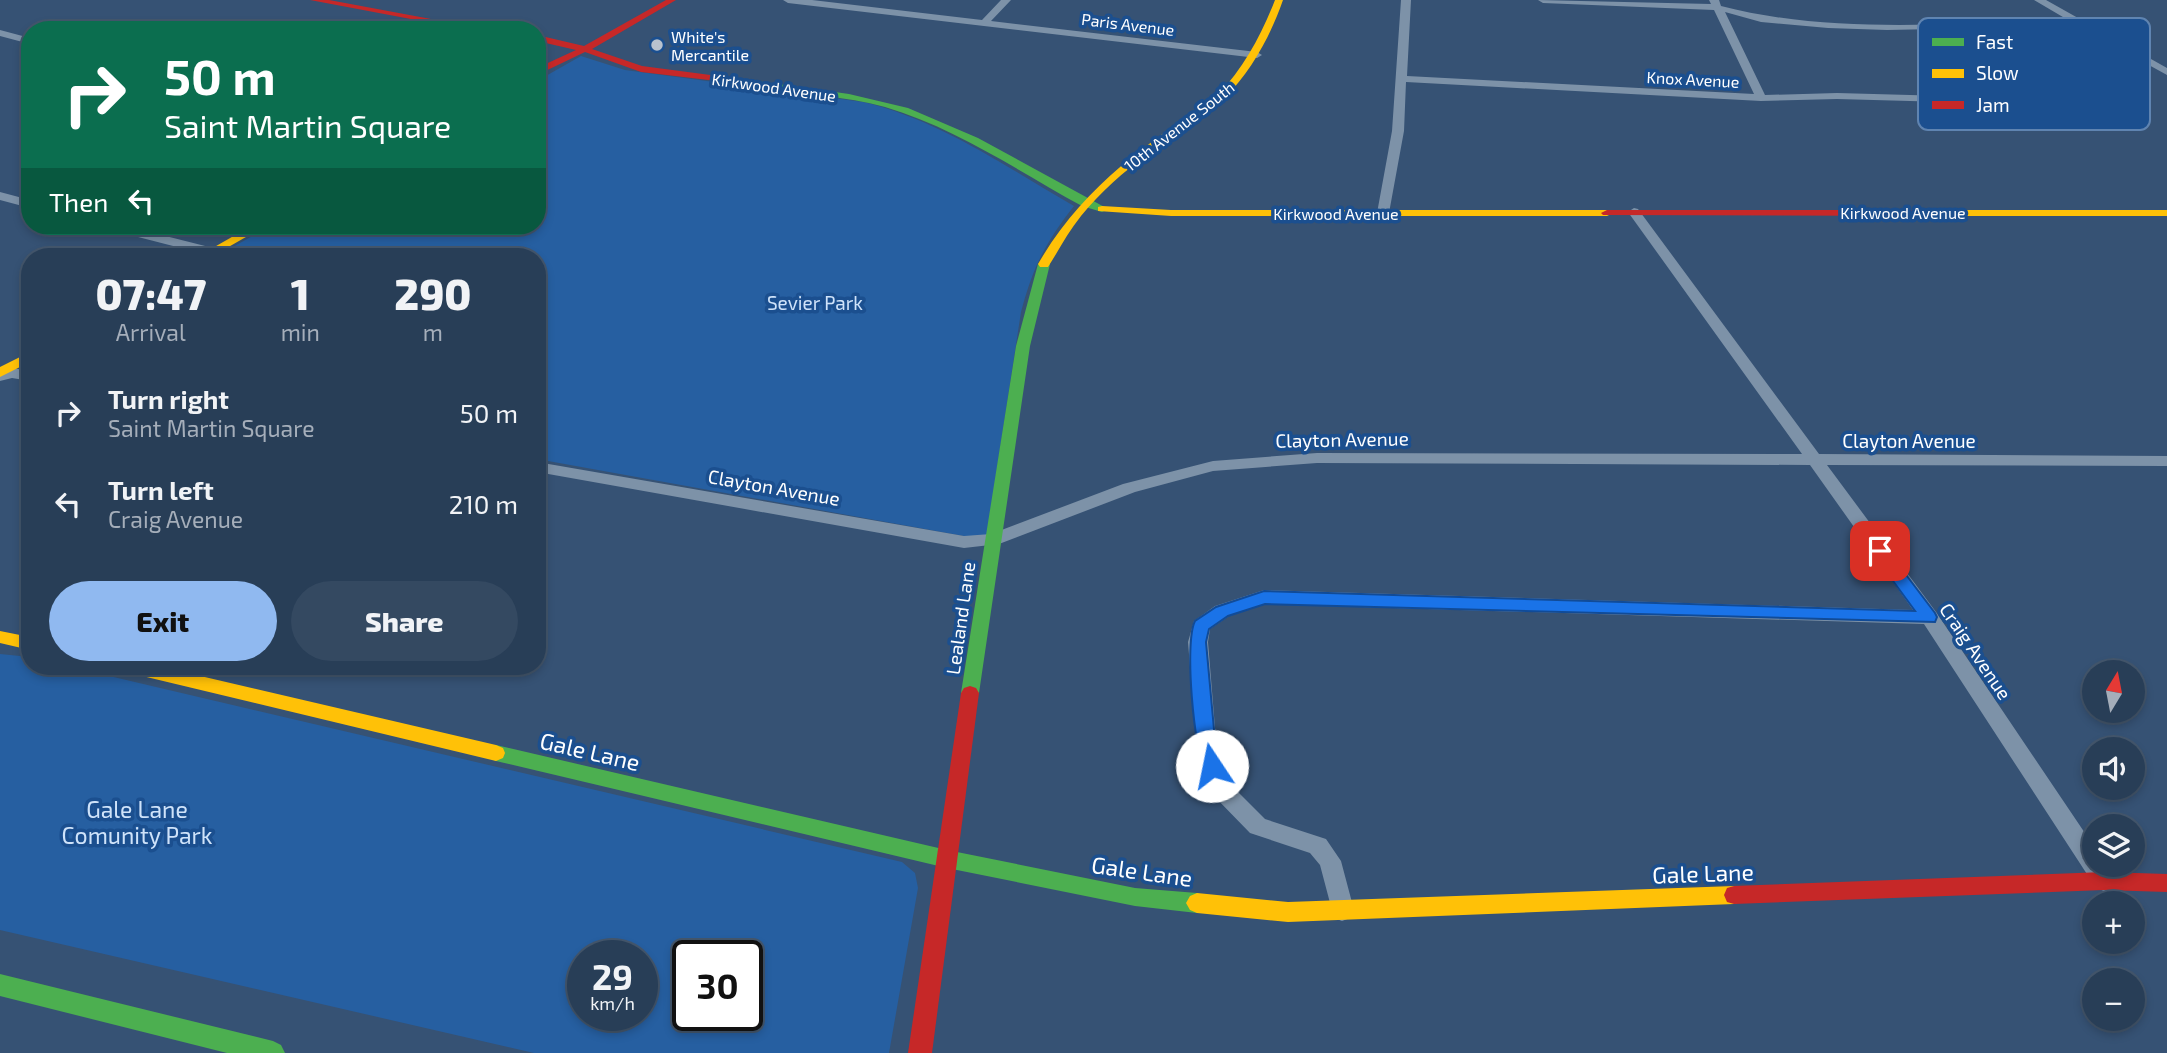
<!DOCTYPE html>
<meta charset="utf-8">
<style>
body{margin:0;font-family:"Exo 2",sans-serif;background:#344961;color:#f1f3f6;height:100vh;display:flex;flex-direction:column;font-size:26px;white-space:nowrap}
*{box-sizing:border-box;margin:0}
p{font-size:23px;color:#a5aeba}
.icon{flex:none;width:38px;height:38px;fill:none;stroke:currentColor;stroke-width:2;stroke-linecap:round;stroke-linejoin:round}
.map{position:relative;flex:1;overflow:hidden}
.details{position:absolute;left:21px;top:248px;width:525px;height:427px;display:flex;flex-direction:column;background:#283e57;border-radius:28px;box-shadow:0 4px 10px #0003,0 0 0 2px #44576d}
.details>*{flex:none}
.top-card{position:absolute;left:21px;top:21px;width:525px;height:214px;border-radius:28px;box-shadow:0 4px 10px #0003,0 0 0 2px #44576d;background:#0b6e4f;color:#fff;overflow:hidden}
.needle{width:46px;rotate:10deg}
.buttons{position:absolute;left:2082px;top:660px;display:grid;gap:14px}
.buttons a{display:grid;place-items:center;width:63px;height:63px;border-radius:50%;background:#283e57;box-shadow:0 4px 10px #0003,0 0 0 2px #44576d;font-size:35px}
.speed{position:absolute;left:567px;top:940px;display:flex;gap:14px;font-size:35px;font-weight:700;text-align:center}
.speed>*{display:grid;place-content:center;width:91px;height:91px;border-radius:50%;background:#283e57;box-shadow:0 4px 10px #0003,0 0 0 2px #44576d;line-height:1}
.speed small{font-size:18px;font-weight:400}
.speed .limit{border:4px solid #111;border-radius:10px;background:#fff;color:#111}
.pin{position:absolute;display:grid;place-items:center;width:60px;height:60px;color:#fff;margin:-30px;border-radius:14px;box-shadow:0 4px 10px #0006}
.me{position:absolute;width:77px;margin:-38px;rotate:349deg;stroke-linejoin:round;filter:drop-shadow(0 0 5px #0008)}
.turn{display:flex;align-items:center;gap:24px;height:147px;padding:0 28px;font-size:32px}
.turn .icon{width:91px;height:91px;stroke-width:2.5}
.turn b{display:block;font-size:49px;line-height:60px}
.then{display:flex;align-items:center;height:66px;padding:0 28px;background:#0003;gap:14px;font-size:26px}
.eta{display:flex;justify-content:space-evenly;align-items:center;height:119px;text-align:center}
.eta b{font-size:42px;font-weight:800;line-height:49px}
.action{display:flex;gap:14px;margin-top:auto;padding:14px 28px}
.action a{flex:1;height:80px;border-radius:42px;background:#90b9f0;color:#111;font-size:28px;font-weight:800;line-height:80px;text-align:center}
.action a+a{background:#344961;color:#f1f3f6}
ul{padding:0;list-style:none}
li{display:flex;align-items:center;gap:21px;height:91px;padding:0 28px}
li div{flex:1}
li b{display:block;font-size:26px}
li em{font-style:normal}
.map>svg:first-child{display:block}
</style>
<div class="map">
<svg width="2167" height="1053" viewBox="0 0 2167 1053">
<rect width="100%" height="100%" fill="#365274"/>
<!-- green -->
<g fill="#265fa1" fill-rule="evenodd">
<path d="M581,56L625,70L863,102C940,120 1006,167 1074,206C1045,243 1033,267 1021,312L986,540L537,459V257H215L270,226H537V81Z"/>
<path d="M0,654L30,657V667H71L902,862L915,873L918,888L889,1053H534L0,930ZM583,956H642V1015H583ZM688,956H747V1015H688Z"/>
</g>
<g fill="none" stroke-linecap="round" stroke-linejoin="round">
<!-- street -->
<g fill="#7d92a8" fill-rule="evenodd">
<polygon points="783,0 812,0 982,20 1001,0 1011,0 991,21 1257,52 1262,55 1257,58 788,3"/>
<path d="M1401,0H1411L1407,76L1754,94L1714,10L1543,3L1538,0L1711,4L1709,0H1719L1721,6C1833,35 1954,23 2068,20L2034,0H2046L2167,68V75L2078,26L1887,30L1828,28L1761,22L1725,12L1765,95L1837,93L1983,97L1988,100L1983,103L1837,99L1761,101L1406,82L1404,131L1389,213L1383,217L1377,213L1392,131Z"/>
<polygon points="0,30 30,38 30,44 0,36"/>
<polygon points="0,192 30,200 30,208 0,200"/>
<polygon points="1634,208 1638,209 1819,454 2167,456 2167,466 1827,465 1936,612 2095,848 2095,864 2106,864 2116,881 2112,888 2104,891 2096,888 1924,624 1265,604 1229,616 1210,629 1208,642 1216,740 1230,784 1265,819 1326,839 1341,861 1354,910 1350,918 1342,921 1334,918 1320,865 1310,853 1250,833 1213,795 1196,740 1188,642 1194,621 1215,606 1264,590 1913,610 1810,465 1317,463 1213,471 1135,492 999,544 964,548 537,472 537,462 964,536 991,534 1123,484 1213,461 1317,453 1802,454 1628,212"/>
<polygon points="106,226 126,226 217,249 219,252 212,256 107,229"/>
<polygon points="12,368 30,371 30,381 12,378 0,381 0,371"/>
</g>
<!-- fast -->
<g fill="#4caf50" fill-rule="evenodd">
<path d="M756,81L849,94L908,108L978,138L1108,209L1102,212L1082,206C1018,171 956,128 885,107C842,95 797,95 753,86L751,84Z"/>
<polygon points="1044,260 1050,264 1030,346 979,693 976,698 970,700 964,698 961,693 1016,346 1038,264"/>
<polygon points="496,745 947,850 1135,888 1197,893 1204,896 1208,903 1204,910 1197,913 1135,906 947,868 496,761 489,758 487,753 489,748"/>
<polygon points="0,974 273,1041 281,1045 285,1053 227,1053 0,996"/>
</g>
<!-- slow -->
<g fill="#ffc107" fill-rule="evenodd">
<path d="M1275,0H1283C1270,37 1252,70 1224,99C1175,135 1120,168 1081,216C1068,232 1059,250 1048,267H1040L1038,264C1084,185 1145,146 1218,95C1244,67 1261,36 1275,0Z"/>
<polygon points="1102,206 1171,210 1607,210 1613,213 1607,216 1171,216 1098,211 1098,207"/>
<polygon points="2167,210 2167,216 1940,216 1934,213 1940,210"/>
<polygon points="251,226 265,226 211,257 197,257"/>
<polygon points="30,352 30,362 0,377 0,367"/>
<polygon points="0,631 30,637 30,650 0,643"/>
<polygon points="125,667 162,667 496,745 503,748 505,753 503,758 496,761 134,674 128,672"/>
<polygon points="1734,886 1741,888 1744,895 1741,902 1734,904 1288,922 1197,913 1190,910 1186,903 1190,896 1197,893 1288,902"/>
</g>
<!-- jam -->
<g fill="#c62828" fill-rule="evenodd">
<polygon points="310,0 329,0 490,30 469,30"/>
<polygon points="666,0 676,0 592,49 642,66 756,81 761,84 759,86 641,72 585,52 537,75 537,68 576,50 537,41 537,35 584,46"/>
<polygon points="1607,210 1940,210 1946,213 1940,216 1603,215 1601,213"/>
<polygon points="970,686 976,688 979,693 932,1053 908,1053 961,693 964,688"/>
<polygon points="2104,872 2167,874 2167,892 2104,890 1734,904 1727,902 1724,895 1727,888 1734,886"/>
</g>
</g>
<!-- route -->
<path fill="#1a73e8" stroke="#114b97" stroke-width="2" d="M1880,545L1885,547L1935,613L1937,617L1935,622L1265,604L1228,616L1209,629L1206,642L1215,740L1222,766L1219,772L1212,774L1205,772C1194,750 1184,642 1195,621L1216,607L1264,591L1915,611L1871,551Z"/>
<!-- markers -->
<circle fill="#b9c2ce" stroke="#1b4f8f" stroke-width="2.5" cx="657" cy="45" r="7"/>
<g text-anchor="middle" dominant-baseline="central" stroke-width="7" stroke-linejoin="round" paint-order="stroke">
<!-- far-street labels -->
<g font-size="16" fill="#fff" stroke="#1b4f8f">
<text transform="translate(1128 24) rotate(7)">Paris Avenue</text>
<text transform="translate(1693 79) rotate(3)">Knox Avenue</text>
<text transform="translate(774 87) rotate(8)">Kirkwood Avenue</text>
<text transform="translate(1179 126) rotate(-38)">10th Avenue South</text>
<text x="1903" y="212">Kirkwood Avenue</text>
<text x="1336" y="213">Kirkwood Avenue</text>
</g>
<!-- far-poi labels -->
<g font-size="16" fill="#fff" stroke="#1b4f8f" text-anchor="start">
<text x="671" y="36">White's<tspan x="671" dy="18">Mercantile</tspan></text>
</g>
<!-- park labels -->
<g font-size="19" fill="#cfe3fa" stroke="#1b4f8f">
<text x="815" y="302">Sevier Park</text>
</g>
<!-- street labels -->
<g font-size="19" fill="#fff" stroke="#1b4f8f">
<text transform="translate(1342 439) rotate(-1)">Clayton Avenue</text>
<text x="1909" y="440">Clayton Avenue</text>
<text transform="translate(774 487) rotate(10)">Clayton Avenue</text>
<text transform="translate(960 618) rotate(-82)">Lealand Lane</text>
<text transform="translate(1976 651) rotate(56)">Craig Avenue</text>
</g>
<!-- near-street labels -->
<g font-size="23" fill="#fff" stroke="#1b4f8f">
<text transform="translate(590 751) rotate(13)">Gale Lane</text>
<text transform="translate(1142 871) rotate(8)">Gale Lane</text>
<text transform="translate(1703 873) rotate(-2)">Gale Lane</text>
</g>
<!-- near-park labels -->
<g font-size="23" fill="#cfe3fa" stroke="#1b4f8f">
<text x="137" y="809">Gale Lane<tspan x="137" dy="26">Comunity Park</tspan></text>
</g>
</g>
<!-- legend -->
<rect x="1918" y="18" width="232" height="112" rx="10" fill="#1b4f8f" stroke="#5f84b1" stroke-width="2"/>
<rect x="1932" y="38" width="32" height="8" fill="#4caf50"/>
<rect x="1932" y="69" width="32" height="9" fill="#ffc107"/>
<rect x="1932" y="101" width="32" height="8" fill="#c62828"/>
<g font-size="19" fill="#fff">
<text x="1976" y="49">Fast</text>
<text x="1976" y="80">Slow</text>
<text x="1976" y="112">Jam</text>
</g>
</svg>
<div class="buttons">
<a><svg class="needle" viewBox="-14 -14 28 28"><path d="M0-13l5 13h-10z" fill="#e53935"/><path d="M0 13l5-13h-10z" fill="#a5aeba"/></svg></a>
<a><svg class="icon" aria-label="sound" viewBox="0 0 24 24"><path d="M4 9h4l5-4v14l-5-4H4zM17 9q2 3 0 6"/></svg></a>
<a><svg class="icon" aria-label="layers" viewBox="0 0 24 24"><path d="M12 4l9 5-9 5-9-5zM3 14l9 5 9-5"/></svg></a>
<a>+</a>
<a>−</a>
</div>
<div class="speed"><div>29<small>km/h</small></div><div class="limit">30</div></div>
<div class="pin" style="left:1880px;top:551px;background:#d93025"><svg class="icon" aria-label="arrive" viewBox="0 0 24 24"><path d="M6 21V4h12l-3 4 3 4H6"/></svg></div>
<svg class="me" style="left:1212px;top:766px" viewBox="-20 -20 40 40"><circle r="19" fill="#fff"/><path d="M0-13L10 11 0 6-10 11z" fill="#1a73e8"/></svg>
<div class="top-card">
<div class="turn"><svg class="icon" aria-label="right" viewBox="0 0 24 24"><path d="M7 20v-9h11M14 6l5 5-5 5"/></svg><div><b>50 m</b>Saint Martin Square</div></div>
<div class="then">Then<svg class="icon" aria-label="left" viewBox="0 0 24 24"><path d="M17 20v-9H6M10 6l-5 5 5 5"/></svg></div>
</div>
<section class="details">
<div class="eta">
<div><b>07:47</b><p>Arrival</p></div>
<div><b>1</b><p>min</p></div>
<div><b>290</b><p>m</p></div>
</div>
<ul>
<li><svg class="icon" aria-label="right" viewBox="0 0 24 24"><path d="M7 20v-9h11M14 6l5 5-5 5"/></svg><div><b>Turn right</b><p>Saint Martin Square</p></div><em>50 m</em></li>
<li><svg class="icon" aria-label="left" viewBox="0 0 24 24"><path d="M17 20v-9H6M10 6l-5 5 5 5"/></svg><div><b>Turn left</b><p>Craig Avenue</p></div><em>210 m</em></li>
</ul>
<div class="action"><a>Exit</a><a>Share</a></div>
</section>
</div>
